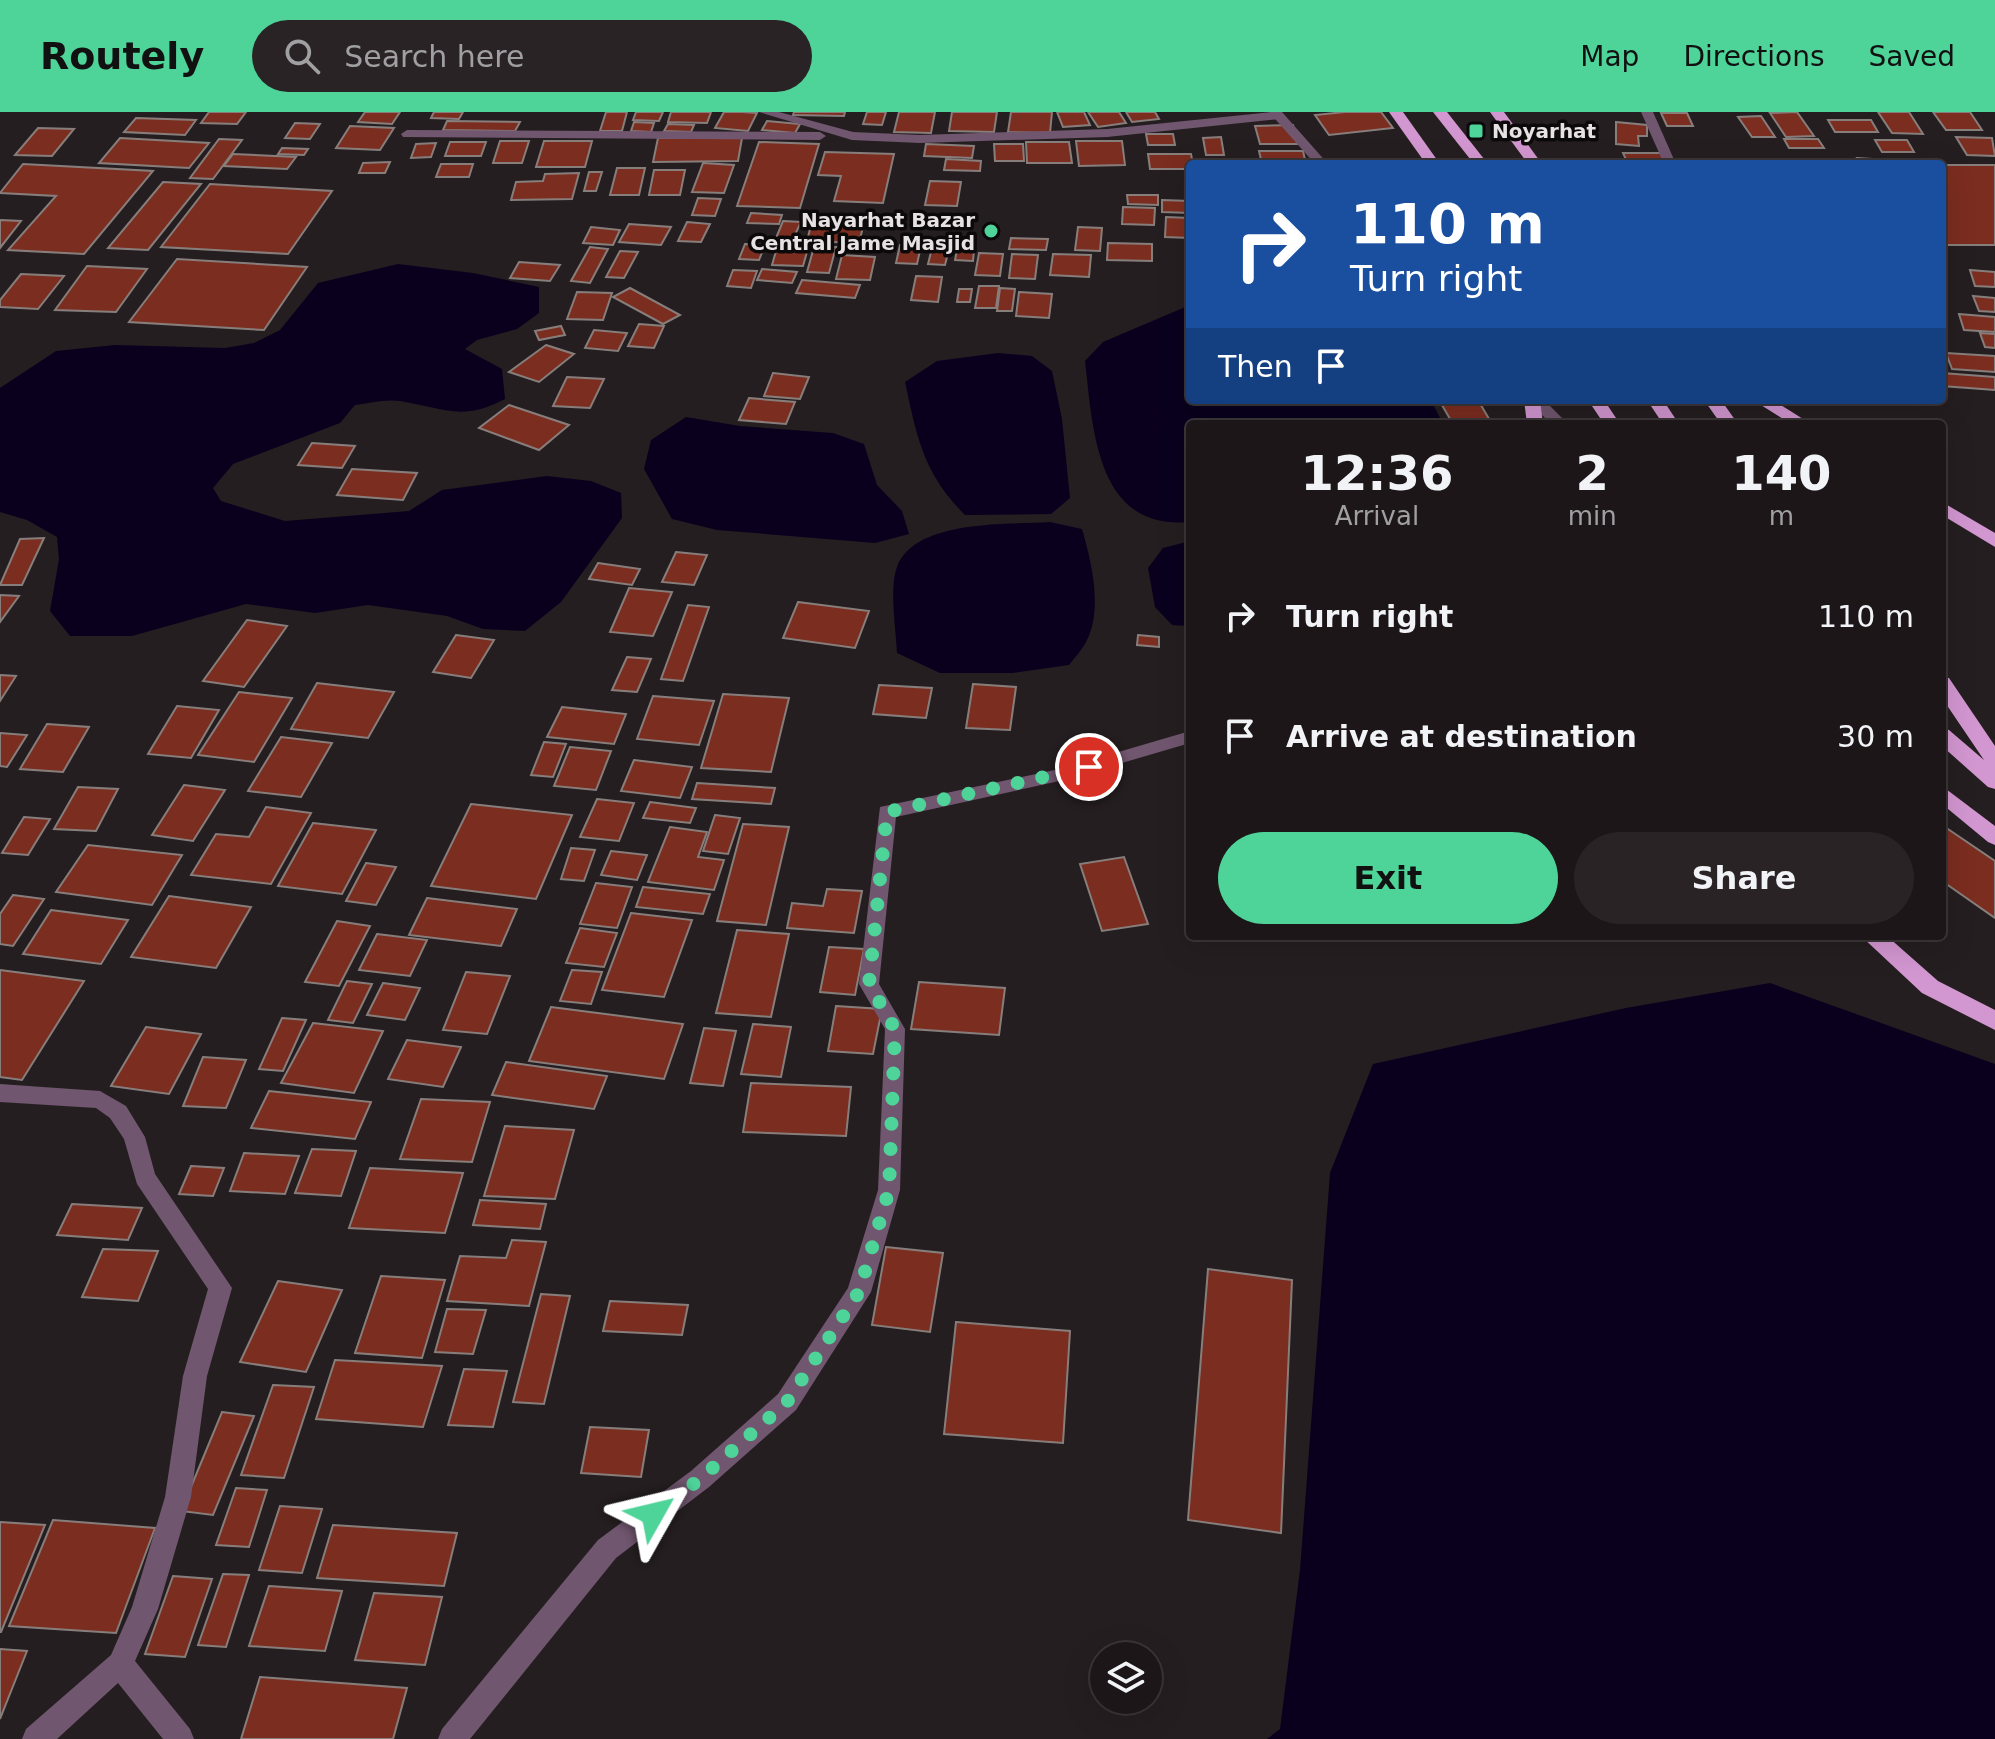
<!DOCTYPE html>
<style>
body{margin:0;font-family:"DejaVu Sans",sans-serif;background:#292325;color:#f1f3f6;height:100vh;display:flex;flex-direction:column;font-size:30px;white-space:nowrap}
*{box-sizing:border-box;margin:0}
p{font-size:26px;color:#a09fa2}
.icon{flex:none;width:44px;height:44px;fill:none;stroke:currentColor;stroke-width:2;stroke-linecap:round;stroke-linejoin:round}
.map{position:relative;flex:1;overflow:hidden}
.drawer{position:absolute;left:1186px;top:308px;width:760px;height:520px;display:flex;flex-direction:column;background:#1c1618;border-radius:8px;box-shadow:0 8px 32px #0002,0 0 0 2px #3a3537}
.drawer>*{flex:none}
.hud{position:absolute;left:1186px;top:48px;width:760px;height:244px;border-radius:8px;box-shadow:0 8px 32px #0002,0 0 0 2px #3a3537;background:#1a4fa0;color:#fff;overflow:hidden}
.buttons{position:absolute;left:1090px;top:1530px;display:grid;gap:16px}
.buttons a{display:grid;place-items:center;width:72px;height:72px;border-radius:50%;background:#1c1618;box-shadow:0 8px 32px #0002,0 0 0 2px #3a3537;font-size:40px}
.pin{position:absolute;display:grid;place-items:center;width:68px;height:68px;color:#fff;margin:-34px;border:4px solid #fff;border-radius:50%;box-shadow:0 2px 8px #0007}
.me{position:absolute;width:88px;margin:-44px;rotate:53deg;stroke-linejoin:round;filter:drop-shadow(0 0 6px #0008)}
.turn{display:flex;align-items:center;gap:28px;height:168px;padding:0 32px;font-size:36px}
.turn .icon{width:104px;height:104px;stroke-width:2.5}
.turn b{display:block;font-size:56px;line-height:68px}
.then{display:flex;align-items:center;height:76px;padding:0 32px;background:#0003;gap:16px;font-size:30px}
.eta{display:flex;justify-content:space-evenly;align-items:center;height:136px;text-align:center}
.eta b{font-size:48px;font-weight:700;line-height:56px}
.primary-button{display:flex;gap:16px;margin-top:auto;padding:16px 32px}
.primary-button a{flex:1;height:92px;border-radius:48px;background:#4ed399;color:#111;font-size:32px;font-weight:700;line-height:92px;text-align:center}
.primary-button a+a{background:#292325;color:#f1f3f6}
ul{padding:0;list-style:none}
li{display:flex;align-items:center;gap:24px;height:120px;padding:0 32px}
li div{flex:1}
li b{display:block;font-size:30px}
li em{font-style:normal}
header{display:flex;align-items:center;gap:48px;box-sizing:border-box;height:112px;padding:0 40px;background:#4ed399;color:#111}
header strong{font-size:38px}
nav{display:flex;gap:44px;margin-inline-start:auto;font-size:28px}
.search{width:560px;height:72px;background:#292325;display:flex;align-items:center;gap:20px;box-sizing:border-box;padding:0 28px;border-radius:44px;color:#a09fa2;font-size:30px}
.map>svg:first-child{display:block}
</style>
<header>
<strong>Routely</strong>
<div class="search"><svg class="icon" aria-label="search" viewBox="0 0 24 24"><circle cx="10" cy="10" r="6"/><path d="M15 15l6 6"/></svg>Search here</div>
<nav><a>Map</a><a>Directions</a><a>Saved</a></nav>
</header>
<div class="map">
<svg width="1995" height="1627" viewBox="0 0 1995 1627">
<rect width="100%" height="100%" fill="#251e20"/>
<!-- water -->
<g fill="#0a001e">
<path d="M398,152L473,161L539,175V201L517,217L477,228L465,237L502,257L505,287C461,310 444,296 400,289C386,287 369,291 355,293L340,311L233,352L213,376L221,389L285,409L409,399L442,378L547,364L591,369L621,381L622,406L561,490L525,519L483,517L447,504L368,493L315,501L246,492L132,524H70L50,499L59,447L57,425L27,408L0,400V276L56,239L115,233L225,236L254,231L280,218L318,171Z"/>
<path d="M1190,193V288H1431L1443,312H1190V410C1096,419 1093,317 1085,249L1103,230Z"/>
<path d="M998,241L1032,244L1052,259L1062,307L1070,386L1051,402L965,403C923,361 917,325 905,270L937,249Z"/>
<polygon points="686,305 740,314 833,321 864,332 877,373 902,399 909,422 875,431 717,418 672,407 644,357 651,328"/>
<path d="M1050,410L1082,417C1091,448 1103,496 1087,528C1083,537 1075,545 1069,553L1013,561H940L897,541C896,518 889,476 897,455C915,407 1008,413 1050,410Z"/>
<polygon points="1190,429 1190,514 1172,513 1155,495 1148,456 1163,436"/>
<polygon points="1770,871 1995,952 1995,1627 1267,1627 1280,1617 1300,1458 1330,1061 1373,952 1626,896"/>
</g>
<!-- building -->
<g fill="#7b2d1f" stroke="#877e7c" stroke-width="2">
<polygon points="209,0 246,0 237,12 201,11"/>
<polygon points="365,0 400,0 392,12 358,10"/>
<polygon points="434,0 463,0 459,7 431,6"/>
<polygon points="606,0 627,0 622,19 600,19"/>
<polygon points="636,0 663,0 659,9 633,8"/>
<polygon points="671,0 711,0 707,11 668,10"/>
<polygon points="724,0 742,0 757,1 748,19 715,16"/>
<polygon points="794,0 845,0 844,4 793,3"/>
<polygon points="867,0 886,0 882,13 863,12"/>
<polygon points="899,0 935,0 931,21 894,20"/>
<polygon points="952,0 997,0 994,20 949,19"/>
<polygon points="1011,0 1052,0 1050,21 1008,20"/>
<polygon points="1057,0 1084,0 1090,13 1063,15"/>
<polygon points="1088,0 1119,0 1126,11 1098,15"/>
<polygon points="1126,0 1155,0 1159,7 1132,10"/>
<polygon points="1345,0 1381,0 1393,16 1329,23 1315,3"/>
<polygon points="1797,0 1814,24 1786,25 1770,1"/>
<polygon points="1878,0 1909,0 1923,22 1892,21"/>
<polygon points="1933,0 1970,0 1982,18 1946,18"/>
<polygon points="1661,1 1687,1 1693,14 1667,14"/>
<polygon points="1761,4 1775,25 1752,25 1738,5"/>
<polygon points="136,6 196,8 185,23 124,20"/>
<polygon points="1828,8 1871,8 1878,20 1835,20"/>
<polygon points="447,9 520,10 515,19 443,18"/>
<polygon points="767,9 800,12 795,21 762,18"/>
<polygon points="634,10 654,11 651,20 631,19"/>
<polygon points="1616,10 1647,13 1647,24 1638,24 1639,34 1616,32"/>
<polygon points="295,11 320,12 310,27 285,26"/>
<polygon points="668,12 694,13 691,20 664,19"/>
<polygon points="1293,13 1298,32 1260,32 1255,14"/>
<polygon points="350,14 394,16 380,38 336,36"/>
<polygon points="38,16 74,17 52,44 15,43"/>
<polygon points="1146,22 1173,22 1175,33 1148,33"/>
<polygon points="1221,25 1224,43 1206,43 1203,26"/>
<polygon points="1956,25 1992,26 1995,44 1967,43"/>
<polygon points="120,26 209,31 189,56 99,51"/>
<polygon points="658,26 742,26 738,49 653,50"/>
<polygon points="219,27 242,28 213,67 190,66"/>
<polygon points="1784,27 1818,27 1824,36 1789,36"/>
<polygon points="1875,28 1907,28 1914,40 1882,40"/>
<polygon points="500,29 529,29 522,51 493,51"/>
<polygon points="544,29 592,29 585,55 536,55"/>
<polygon points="1076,29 1122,29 1125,53 1079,54"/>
<polygon points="450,30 486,30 481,44 445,44"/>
<polygon points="759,30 819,32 800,96 737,94"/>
<polygon points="1026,30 1069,30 1072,51 1027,51"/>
<polygon points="436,31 431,45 411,46 416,32"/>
<polygon points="926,32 974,34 972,46 924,44"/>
<polygon points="994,32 1023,32 1024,49 995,49"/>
<polygon points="282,36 308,37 304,43 278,42"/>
<polygon points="1259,39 1303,39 1306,52 1262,52"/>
<polygon points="825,40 894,42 883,91 834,89 841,64 818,63"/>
<polygon points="1623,41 1667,41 1672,52 1628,52"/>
<polygon points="233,42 296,45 287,57 224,54"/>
<polygon points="1148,42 1191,42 1193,52 1190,57 1150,57"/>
<polygon points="1857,46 1904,49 1906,52 1859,52"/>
<polygon points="946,47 981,49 980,59 944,58"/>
<polygon points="390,50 385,61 359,61 363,51"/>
<polygon points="703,51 734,53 724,81 692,80"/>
<polygon points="23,52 153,59 84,142 8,138 56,84 0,81"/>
<polygon points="441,52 473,52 469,65 436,65"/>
<rect x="1942" y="53" width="53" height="80"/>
<polygon points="617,56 645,56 639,83 610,83"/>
<polygon points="654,58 685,58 680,83 649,83"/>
<polygon points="589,60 602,60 596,79 584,79"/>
<polygon points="579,61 572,87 511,88 516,70 543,69 545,62"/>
<polygon points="930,69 961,70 957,94 925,93"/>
<polygon points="163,70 201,72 148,138 108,136"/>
<polygon points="210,72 332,79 288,142 161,135"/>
<polygon points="1127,83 1158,83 1158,93 1128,92"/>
<polygon points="698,86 721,87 715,104 692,103"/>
<polygon points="1162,88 1190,89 1190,101 1162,100"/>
<polygon points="1123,95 1155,96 1154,113 1122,112"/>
<polygon points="751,101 782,103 779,112 747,111"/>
<polygon points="1166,105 1190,106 1190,126 1165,125"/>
<polygon points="0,108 21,109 0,136"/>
<polygon points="783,109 801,110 793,127 776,126"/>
<polygon points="812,109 864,111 859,131 807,129"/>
<polygon points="687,110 710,112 701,130 678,129"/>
<polygon points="629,112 671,115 661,133 619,130"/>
<polygon points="591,115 620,118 613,133 583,131"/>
<polygon points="1078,115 1102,116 1100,139 1075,138"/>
<polygon points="1011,126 1048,127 1046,138 1009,137"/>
<polygon points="1108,131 1152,132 1152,149 1107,148"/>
<polygon points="745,132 765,133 759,148 739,147"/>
<polygon points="778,132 809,133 803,154 772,153"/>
<polygon points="900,133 921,134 917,152 896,151"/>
<polygon points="590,135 608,137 590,171 571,169"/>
<polygon points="814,135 836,135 829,161 807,160"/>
<polygon points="932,136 949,137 945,153 928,152"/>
<polygon points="957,138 974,138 973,149 955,148"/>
<polygon points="620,139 638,140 624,166 606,165"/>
<polygon points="979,141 1003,142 1000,164 975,163"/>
<polygon points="1012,142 1038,143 1035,167 1009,166"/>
<polygon points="1053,142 1091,143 1089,165 1050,163"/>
<polygon points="842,143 875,145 870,168 836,167"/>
<polygon points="177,147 307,155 264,218 129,210"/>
<polygon points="519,150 560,153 550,169 510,166"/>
<polygon points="87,154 147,157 116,200 55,198"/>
<polygon points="762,157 797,160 792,171 757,168"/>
<polygon points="733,158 757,159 751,176 727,174"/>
<polygon points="1970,158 1995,160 1995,175 1975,174"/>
<polygon points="21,162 64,164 38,197 0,195 0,188"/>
<polygon points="916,164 942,165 938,190 911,188"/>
<polygon points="802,168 860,173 855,186 796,181"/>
<polygon points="979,174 999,174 996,196 975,196"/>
<polygon points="630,176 680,203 663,212 613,185"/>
<polygon points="1000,176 1015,177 1012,199 997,199"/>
<polygon points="959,177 972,177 970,190 957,190"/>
<polygon points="577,180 612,181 603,208 567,207"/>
<polygon points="1019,180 1052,182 1049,206 1016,204"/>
<polygon points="1973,184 1995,186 1995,200 1979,199"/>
<polygon points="1959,202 1995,205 1995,220 1964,218"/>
<polygon points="639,212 664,214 654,236 628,234"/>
<polygon points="561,214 565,223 539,228 535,219"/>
<polygon points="594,218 627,221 618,239 585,236"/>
<polygon points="1980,221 1995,222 1995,236 1985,235"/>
<polygon points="546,233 574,242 539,270 509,260"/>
<polygon points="1946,241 1995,244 1995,260 1952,257"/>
<polygon points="773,261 809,265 800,287 764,284"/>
<polygon points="1942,261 1995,265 1995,278 1942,274"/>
<polygon points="567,265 604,267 590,296 553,294"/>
<polygon points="749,286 795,290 786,312 739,308"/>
<polygon points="1439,288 1478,288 1492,312 1453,312"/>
<polygon points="509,293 569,313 539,338 479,316"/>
<polygon points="312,331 355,334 342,356 298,353"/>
<polygon points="352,357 417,361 403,388 337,383"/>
<polygon points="44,426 22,473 0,473 20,427"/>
<polygon points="676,440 707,443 694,473 662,470"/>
<polygon points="598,451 640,457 632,473 589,467"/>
<polygon points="629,476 672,480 653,524 610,520"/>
<polygon points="0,483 19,484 0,510"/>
<polygon points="798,490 869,499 855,536 783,526"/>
<polygon points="688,493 709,495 683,569 661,567"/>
<polygon points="247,508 287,514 244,575 203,569"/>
<polygon points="456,523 494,528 471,566 433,560"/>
<polygon points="1138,523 1159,525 1159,535 1137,533"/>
<polygon points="627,545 651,547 637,580 612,578"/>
<polygon points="0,563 16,564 0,589"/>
<polygon points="317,571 394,580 368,626 291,617"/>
<polygon points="973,572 1016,575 1010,618 966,616"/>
<polygon points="879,573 932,576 926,606 873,602"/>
<polygon points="239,580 292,586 254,650 198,643"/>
<polygon points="723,582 789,586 771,660 701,656"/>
<polygon points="653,584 714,589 699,633 637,627"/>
<polygon points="177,594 219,598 191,646 148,642"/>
<polygon points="562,595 626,602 614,632 547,625"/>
<polygon points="47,612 89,615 63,660 20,657"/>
<polygon points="0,621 27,623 7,655 0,654"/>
<polygon points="281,625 332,631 301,685 248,679"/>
<polygon points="544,630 566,632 553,665 531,663"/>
<polygon points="570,635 611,639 596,678 554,674"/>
<polygon points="634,648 692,655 680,686 621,679"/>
<polygon points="697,671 775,676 771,692 692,687"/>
<polygon points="184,673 225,678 193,729 152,723"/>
<polygon points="78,675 118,677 96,719 54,717"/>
<polygon points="597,687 634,691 619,729 580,725"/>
<polygon points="650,690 696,696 690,711 643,706"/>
<polygon points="471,692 572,703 536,787 431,774"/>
<polygon points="266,695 311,701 271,772 191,763 216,722 249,725"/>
<polygon points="715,703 740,706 728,742 703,739"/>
<polygon points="24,705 50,707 28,743 2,741"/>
<polygon points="313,711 376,718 342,782 278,774"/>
<polygon points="743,712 789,715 766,813 717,809"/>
<polygon points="1942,713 1995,749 1995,806 1942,769"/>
<polygon points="670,715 707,720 698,745 724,748 714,778 648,770"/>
<polygon points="88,733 182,743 152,793 56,780"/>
<polygon points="571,736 595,738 584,769 561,767"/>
<polygon points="611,739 647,743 637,768 601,763"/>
<polygon points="1124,745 1148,812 1102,819 1080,752"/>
<polygon points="366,751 396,755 376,793 346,789"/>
<polygon points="596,771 632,775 617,816 580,812"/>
<polygon points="643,775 710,782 703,802 636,795"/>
<polygon points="827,777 862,779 854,821 787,816 792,791 823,794"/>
<polygon points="13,783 44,787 13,834 0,832 0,802"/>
<polygon points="169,784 251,795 216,856 131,845"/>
<polygon points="427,786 517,797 501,834 409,823"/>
<polygon points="51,798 128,808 101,852 23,842"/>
<polygon points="631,801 692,808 664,885 602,878"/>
<polygon points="337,809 370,814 339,874 305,870"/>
<polygon points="580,816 617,821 604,855 566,851"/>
<polygon points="737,818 789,822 771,905 716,901"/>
<polygon points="377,822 427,828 410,864 359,858"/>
<polygon points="829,835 864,837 855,883 820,880"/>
<polygon points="0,858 84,869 22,968 0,965"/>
<polygon points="572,858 602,860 591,892 560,889"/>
<polygon points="466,860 510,864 487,922 443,918"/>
<polygon points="347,869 372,872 353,911 328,908"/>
<polygon points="919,870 1005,876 999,923 911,917"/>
<polygon points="383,871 420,876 405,908 367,903"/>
<polygon points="836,894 882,897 873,942 828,939"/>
<polygon points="551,895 683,912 664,967 529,949"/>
<polygon points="282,906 306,908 283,959 259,957"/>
<polygon points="313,911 383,919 354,981 281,971"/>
<polygon points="753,912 791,915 781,965 741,962"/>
<polygon points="146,915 201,922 169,982 111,974"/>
<polygon points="704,916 736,919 723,974 690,971"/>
<polygon points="407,928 461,935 443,975 388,967"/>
<polygon points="203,945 246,948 226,996 183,994"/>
<polygon points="506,950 607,964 594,997 492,983"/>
<polygon points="751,971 851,975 846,1024 743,1020"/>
<polygon points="269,979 371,990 355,1027 251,1016"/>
<polygon points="421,987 490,990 472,1050 400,1047"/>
<polygon points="505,1014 574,1018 555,1087 484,1084"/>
<polygon points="312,1037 356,1039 341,1084 295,1081"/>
<polygon points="244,1041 299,1044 285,1082 230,1079"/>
<polygon points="191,1054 224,1056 213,1084 179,1082"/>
<polygon points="370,1056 463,1061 445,1121 349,1116"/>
<polygon points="480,1088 546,1092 540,1117 473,1113"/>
<polygon points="72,1092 142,1096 128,1128 57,1123"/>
<polygon points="512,1128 546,1130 529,1194 447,1189 460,1144 506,1146"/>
<polygon points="886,1135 943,1141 930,1220 872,1213"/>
<polygon points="103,1137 158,1139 138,1189 82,1185"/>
<polygon points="1208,1157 1292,1168 1281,1421 1188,1408"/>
<polygon points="381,1164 445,1168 422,1246 355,1241"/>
<polygon points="278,1169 342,1178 306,1260 240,1250"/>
<polygon points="541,1182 570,1184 544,1292 513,1290"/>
<polygon points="610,1189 688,1193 682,1223 603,1219"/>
<polygon points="447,1197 486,1198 473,1242 435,1240"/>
<polygon points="956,1210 1070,1219 1063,1331 944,1322"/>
<polygon points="335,1248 442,1254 423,1315 316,1307"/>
<polygon points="464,1257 507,1259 493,1315 448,1313"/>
<polygon points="273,1273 314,1275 284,1366 241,1363"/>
<polygon points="222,1300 254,1304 213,1403 181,1399"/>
<polygon points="590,1315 649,1318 641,1365 581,1361"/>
<polygon points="236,1376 267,1378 249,1435 216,1433"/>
<polygon points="280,1394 322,1397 302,1461 259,1458"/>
<polygon points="53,1408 155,1416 116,1521 9,1514"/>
<polygon points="0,1410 45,1413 1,1520 0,1520"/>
<polygon points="333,1413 457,1421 444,1474 317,1466"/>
<polygon points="223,1462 249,1463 226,1535 198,1533"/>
<polygon points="173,1464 212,1467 185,1545 145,1542"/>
<polygon points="269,1474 342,1479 325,1539 249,1534"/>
<polygon points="374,1481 442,1485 425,1553 355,1548"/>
<polygon points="0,1537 27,1539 0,1607"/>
<polygon points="260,1565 407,1576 393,1627 241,1627"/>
</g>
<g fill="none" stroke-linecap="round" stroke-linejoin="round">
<!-- minor -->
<g fill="#70566f" fill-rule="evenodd">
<polygon points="759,0 779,0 853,20 920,23 1107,17 1272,0 1285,3 1279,7 1107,25 920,31 852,28"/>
<polygon points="407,18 820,20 826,24 820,28 403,25 401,22"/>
<polygon points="1190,619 1190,631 1064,668 896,705 879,872 905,917 900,1078 871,1180 796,1298 709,1375 616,1446 470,1627 438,1627 442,1617 598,1428 691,1359 778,1282 848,1176 878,1078 885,917 859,872 880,695 1064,656"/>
<polygon points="0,972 100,979 126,994 145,1025 155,1062 232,1176 207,1264 191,1385 158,1497 135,1549 190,1617 194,1627 163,1627 118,1571 57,1627 22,1627 26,1617 111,1543 132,1495 165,1385 183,1264 208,1177 137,1072 124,1027 110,1006 96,996 0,990"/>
</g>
<!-- tertiary -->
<g fill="#70566f" fill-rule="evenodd">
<polygon points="1269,0 1282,0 1328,52 1315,52"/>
<polygon points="1641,0 1653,0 1676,52 1664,52"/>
<polygon points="1527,288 1544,288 1568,312 1551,312"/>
</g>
<!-- trunk -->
<g fill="#d296d0" fill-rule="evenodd">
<polygon points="1389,0 1403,0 1440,52 1426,52"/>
<polygon points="1433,0 1447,0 1488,52 1474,52"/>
<polygon points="1490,0 1504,0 1542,52 1528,52"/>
<polygon points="1524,288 1540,288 1543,312 1527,312"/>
<polygon points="1588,288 1604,288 1620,312 1604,312"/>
<polygon points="1647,288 1663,288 1679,312 1663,312"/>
<polygon points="1704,288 1721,288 1738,312 1721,312"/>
<polygon points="1753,288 1773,288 1811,312 1791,312"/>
<polygon points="1942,390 1995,421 1995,435 1942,403"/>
<polygon points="1942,565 1949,566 1995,634 1995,677 1988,675 1942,634 1942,616 1949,618 1984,648 1942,586"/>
<polygon points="1942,674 1995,714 1995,733 1988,730 1942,692"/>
<polygon points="1861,824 1887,824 1938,869 1995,898 1995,918 1922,881"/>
</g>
</g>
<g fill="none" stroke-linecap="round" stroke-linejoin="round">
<!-- route -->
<polyline stroke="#4ed399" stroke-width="14" stroke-dasharray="0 25.2" points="653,1402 700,1367 787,1290 859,1180 889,1078 895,917 869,872 887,700 1089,655"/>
</g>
<!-- markers -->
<g fill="#4ed399" stroke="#0c090a" stroke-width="3">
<rect x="1468" y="11" width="16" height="16" rx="4"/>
<circle cx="991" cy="119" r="8"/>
</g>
<g text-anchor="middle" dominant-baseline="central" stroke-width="7" stroke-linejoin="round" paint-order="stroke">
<!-- far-poi labels -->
<g font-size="20" font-weight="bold" fill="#e6e1e2" stroke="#0c090a" text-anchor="start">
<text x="1492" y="19">Noyarhat</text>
<text x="975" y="108" text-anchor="end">Nayarhat Bazar<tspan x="975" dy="23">Central Jame Masjid</tspan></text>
</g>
</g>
</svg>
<div class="buttons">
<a><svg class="icon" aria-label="layers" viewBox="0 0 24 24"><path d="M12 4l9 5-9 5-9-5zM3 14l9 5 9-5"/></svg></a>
</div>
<div class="pin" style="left:1089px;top:655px;background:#d93025"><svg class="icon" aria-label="arrive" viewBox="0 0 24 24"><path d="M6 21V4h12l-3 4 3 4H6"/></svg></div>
<svg class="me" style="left:653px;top:1402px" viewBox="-20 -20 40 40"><path d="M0-17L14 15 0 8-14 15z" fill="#4ed399" stroke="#fff" stroke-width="4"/></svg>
<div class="hud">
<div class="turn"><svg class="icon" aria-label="right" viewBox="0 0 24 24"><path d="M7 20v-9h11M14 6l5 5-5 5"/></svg><div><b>110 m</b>Turn right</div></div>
<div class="then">Then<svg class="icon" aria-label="arrive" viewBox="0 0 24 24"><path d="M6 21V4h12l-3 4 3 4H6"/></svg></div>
</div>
<section class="drawer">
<div class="eta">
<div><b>12:36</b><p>Arrival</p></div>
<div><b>2</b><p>min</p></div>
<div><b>140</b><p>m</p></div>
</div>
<ul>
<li><svg class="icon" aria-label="right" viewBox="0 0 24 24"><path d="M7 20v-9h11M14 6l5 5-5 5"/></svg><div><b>Turn right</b></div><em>110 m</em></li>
<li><svg class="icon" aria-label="arrive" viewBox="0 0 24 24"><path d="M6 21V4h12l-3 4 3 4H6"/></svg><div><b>Arrive at destination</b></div><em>30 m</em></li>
</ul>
<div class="primary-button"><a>Exit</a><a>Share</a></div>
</section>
</div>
